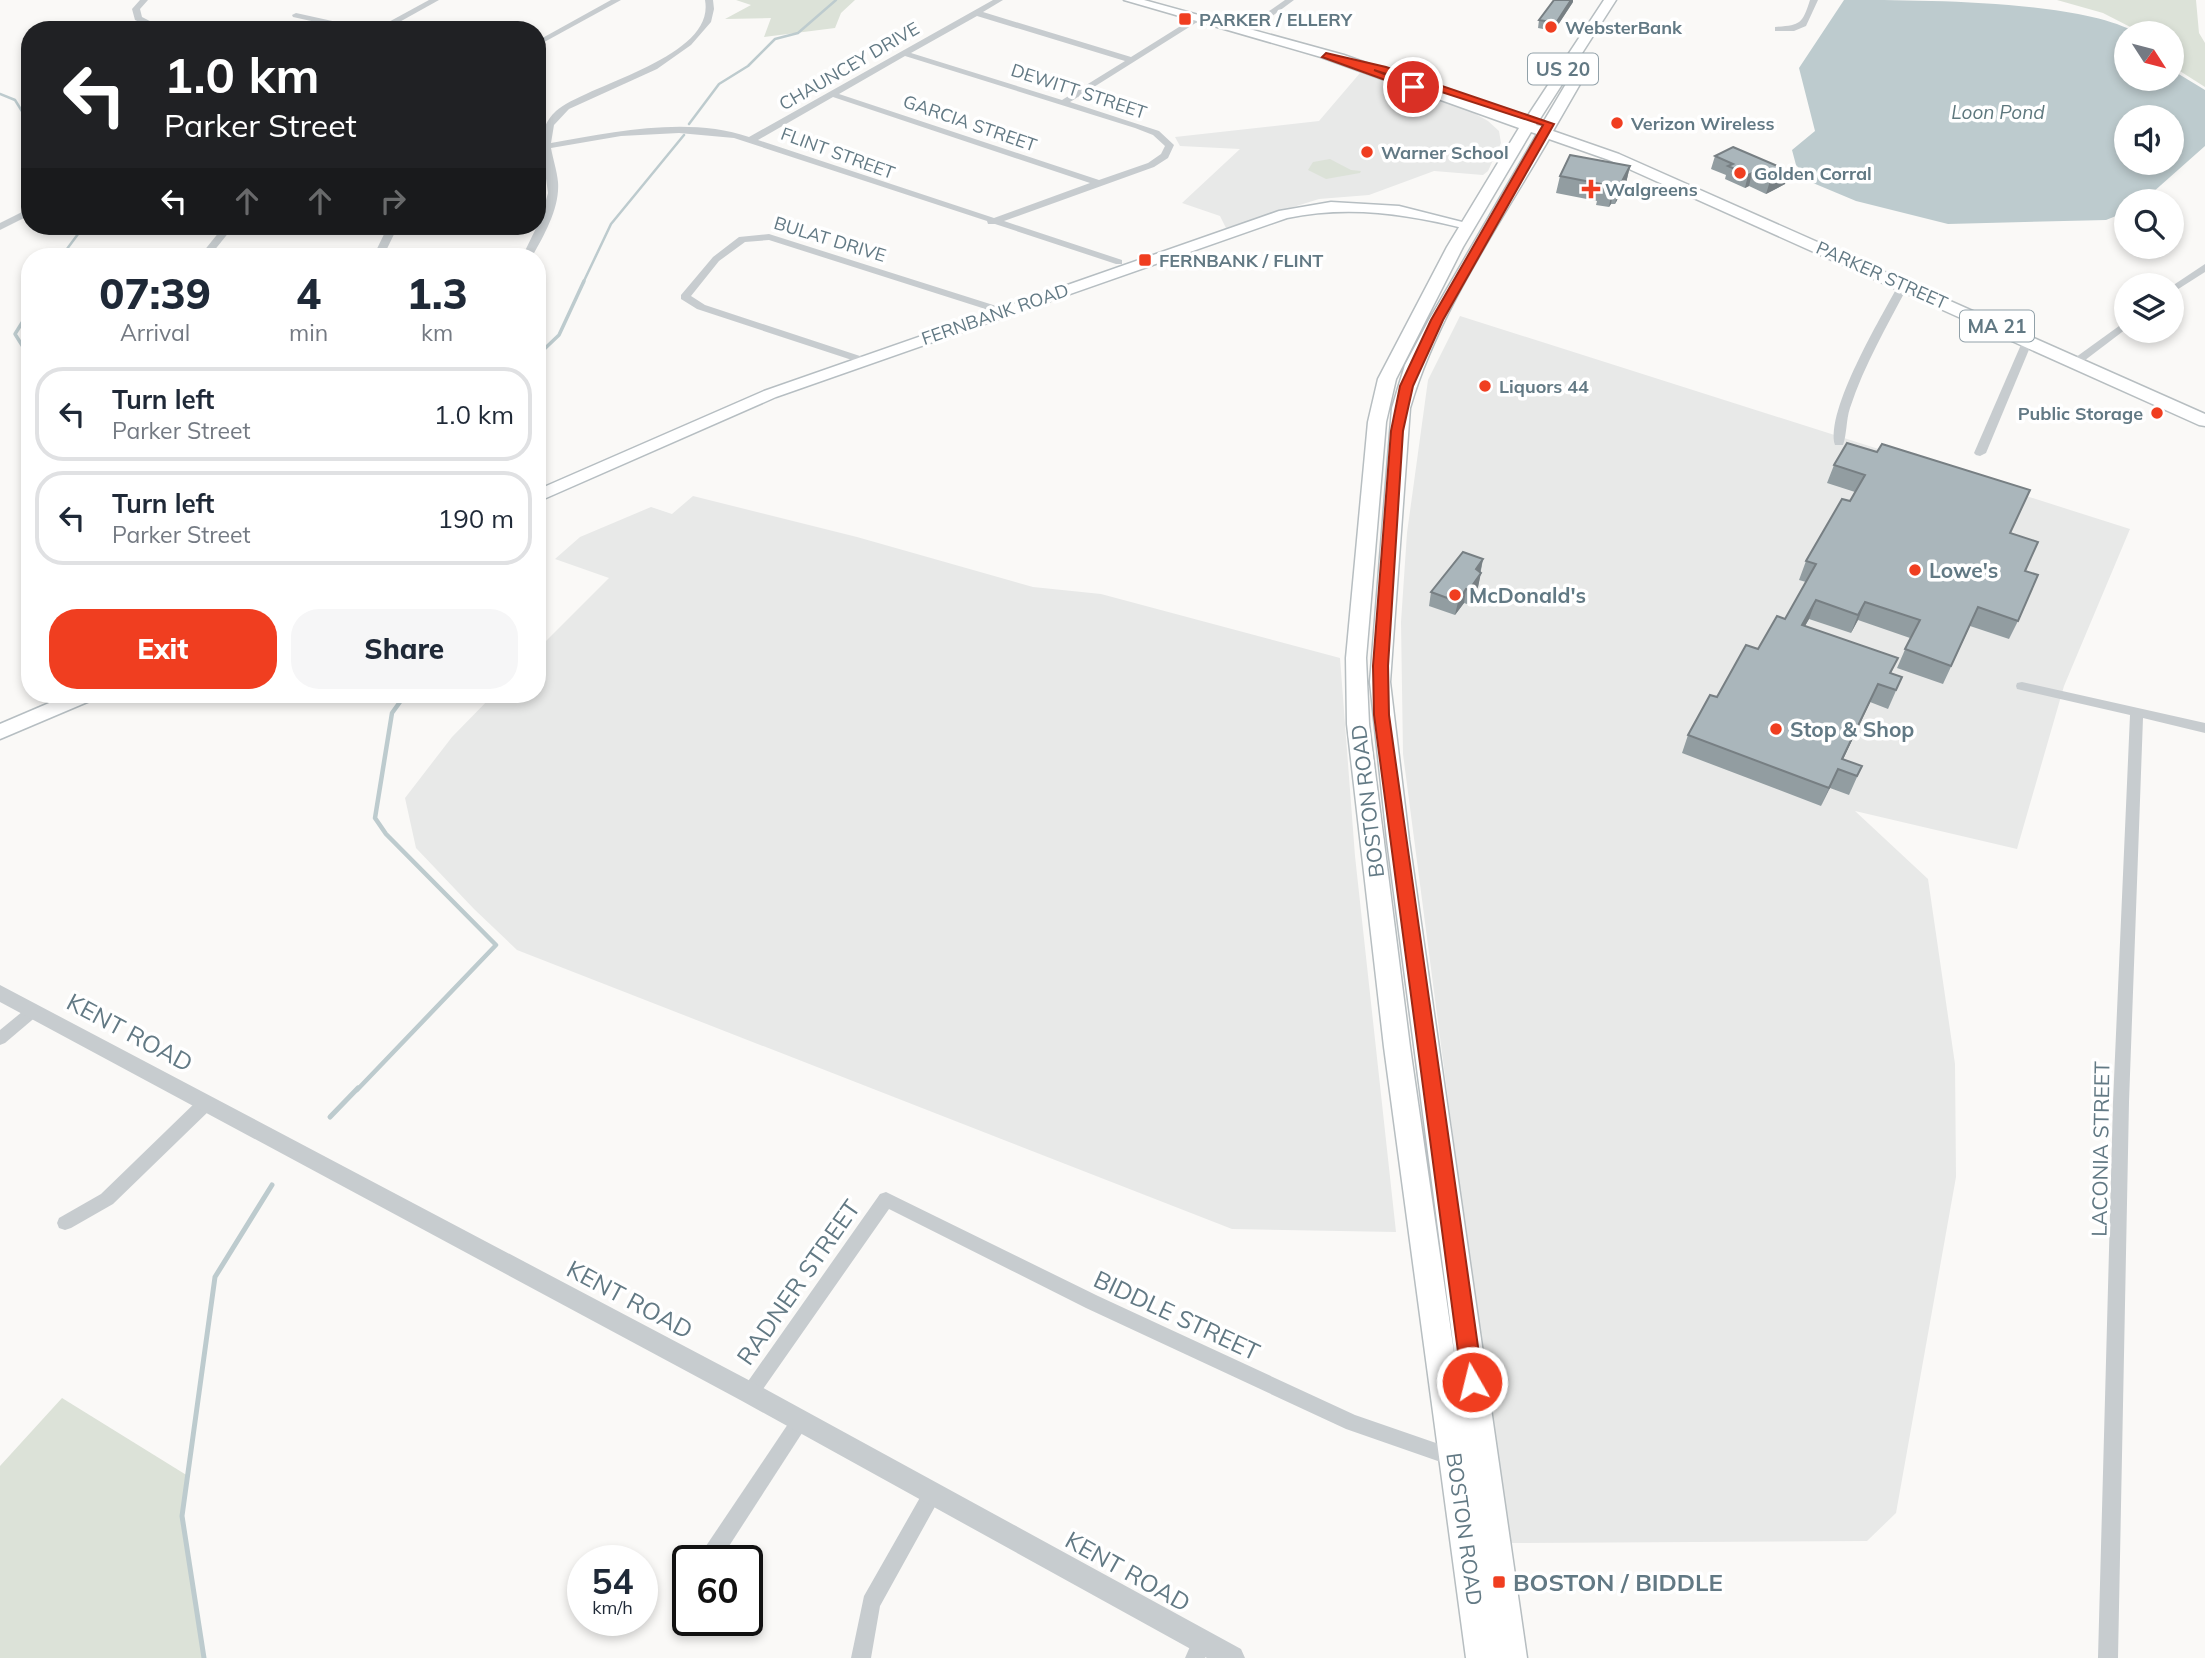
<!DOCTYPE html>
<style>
body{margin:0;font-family:Mulish,sans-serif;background:#f6f6f7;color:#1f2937;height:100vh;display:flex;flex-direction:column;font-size:26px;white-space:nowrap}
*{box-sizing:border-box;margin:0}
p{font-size:23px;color:#747a83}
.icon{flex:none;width:38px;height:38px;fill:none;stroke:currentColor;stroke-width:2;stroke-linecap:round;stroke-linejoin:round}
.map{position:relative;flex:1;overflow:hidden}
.side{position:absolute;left:21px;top:248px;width:525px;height:455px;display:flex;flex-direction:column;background:#fff;border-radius:28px;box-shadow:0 4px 10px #0003}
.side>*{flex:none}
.guide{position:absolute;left:21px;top:21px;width:525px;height:214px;border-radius:28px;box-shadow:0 4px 10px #0003;background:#202124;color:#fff;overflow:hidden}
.needle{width:46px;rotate:126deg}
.fabs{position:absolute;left:2114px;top:21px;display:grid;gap:14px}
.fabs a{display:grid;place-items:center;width:70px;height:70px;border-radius:50%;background:#fff;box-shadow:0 4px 10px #0003;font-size:35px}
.speed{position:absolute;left:567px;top:1545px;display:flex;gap:14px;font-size:35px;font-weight:700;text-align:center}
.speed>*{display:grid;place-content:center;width:91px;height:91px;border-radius:50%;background:#fff;box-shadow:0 4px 10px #0003;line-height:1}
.speed small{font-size:18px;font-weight:400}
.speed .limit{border:4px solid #111;border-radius:10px;background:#fff;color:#111}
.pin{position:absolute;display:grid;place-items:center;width:60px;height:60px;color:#fff;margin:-30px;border:4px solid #fff;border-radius:50%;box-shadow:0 2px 7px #0007}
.me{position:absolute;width:77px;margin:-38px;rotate:352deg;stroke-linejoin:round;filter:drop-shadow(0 0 5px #0008)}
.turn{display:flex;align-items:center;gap:24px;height:147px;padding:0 28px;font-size:32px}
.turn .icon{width:91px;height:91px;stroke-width:2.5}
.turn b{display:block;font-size:49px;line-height:60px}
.lanes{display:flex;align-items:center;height:66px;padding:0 28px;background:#0003;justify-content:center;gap:35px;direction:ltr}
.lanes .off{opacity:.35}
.eta{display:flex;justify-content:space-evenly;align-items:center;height:119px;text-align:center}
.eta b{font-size:42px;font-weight:800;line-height:49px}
.cta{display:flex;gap:14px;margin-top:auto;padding:14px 28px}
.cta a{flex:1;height:80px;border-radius:28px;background:#f03e20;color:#fff;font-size:28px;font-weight:800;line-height:80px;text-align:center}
.cta a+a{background:#f6f6f7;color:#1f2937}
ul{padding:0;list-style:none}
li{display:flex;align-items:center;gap:21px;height:94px;margin:0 14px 10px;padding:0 14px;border:4px solid #e0e1e3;border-radius:28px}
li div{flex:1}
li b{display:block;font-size:26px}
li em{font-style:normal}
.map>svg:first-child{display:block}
</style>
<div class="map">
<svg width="2205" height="1658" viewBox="0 0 2205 1658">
<rect width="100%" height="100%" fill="#faf9f7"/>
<!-- built -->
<g fill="#e8e9e8">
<polygon points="1360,73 1458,104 1488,121 1499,131 1501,143 1488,171 1483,175 1434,171 1369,195 1319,199 1226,228 1220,216 1182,203 1240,149 1180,146 1175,137 1319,121"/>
<polygon points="1460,316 2130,529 2064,686 2017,849 1855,811 1928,879 1955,1064 1956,1177 1896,1513 1867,1541 1506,1543 1403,754 1401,622 1407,533 1428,380"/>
<polygon points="693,496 857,537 1033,587 1101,594 1340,658 1355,856 1396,1232 1232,1229 517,950 474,909 416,848 405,798 452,737 493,695 537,695 537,650 609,578 555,559 580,537 651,507 672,514"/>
</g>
<!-- green -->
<g fill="#dce2d8">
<polygon points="736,0 855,0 841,13 835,28 764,37 771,18 725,19 751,5"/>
<polygon points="2057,0 2196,0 2199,33 2205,43 2205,87 2172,66 2172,33 2142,33 2103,13"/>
<polygon points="1330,159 1351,170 1361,171 1360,173 1326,179 1308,170 1313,162"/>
<polygon points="62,1398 188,1476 183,1513 204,1658 0,1658 0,1466"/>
</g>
<!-- water -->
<path fill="#bdcbce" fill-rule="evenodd" d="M1844,0C1919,0 2079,0 2137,33H2126V79H2172V70L2205,90V146L2143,201H2126V212L2106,220L1948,224L1856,201L1813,183L1796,165L1792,150L1815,131L1799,68ZM2126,117H2172V163H2126Z"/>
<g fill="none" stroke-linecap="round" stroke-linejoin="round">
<!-- stream-far3 -->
<g stroke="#bdcbce" stroke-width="2.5">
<polyline points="0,94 15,100 30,124"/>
<polyline points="689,124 719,84 748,66 775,39 798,33 836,0"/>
<polyline points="61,257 84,226"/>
<polyline points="583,283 611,224 684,135"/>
</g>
<!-- stream-far2 -->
<g stroke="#bdcbce" stroke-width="3.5">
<polyline points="30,310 15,334 30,358"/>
<polyline points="537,356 559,335 584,281"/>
</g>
<!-- stream-far1 -->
<polyline stroke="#bdcbce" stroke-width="4.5" points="357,1090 496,945 386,834 375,818 392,713 405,695"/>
<!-- stream -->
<g stroke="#bdcbce" stroke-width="5">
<polyline points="330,1117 358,1088"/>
<polyline points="204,1658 182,1516 215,1277 272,1185"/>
</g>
<!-- secondary casing -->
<g stroke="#b6bec2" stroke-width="3">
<g id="secondary">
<path d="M1331,202L1399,206L1474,225L1467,229C1407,214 1349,205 1287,218L776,397L537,502V490L764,391L1279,211Z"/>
<polygon points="68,695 95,695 92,700 0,739 0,724"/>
</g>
</g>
<!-- primary casing -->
<g stroke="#b7bec1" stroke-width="3">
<path id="primary" d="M1124,0H1144L1344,55L1525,120L1604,0H1616L1536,125L1541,126L1579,62H1589L1591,65L1553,131L1619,154L2205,414V426L2199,425L1609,160L1549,139C1499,225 1438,312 1410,408L1390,682L1409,840L1527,1658H1466L1384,1047L1347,724L1346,658L1368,422L1378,379L1447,247L1519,128L1321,57ZM1531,132L1537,134L1429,320L1405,365L1392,408L1370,682L1387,840L1457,1373L1410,1047L1369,724L1366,658L1386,422L1396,379L1463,247Z"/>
</g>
<!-- minor -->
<g fill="#c7cccf" fill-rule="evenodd">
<polygon points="140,0 148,0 140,9 142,17 167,30 156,30 135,20 132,9"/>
<polygon points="429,0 439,0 385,30 374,30"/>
<polygon points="611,0 621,0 537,46 537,41"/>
<path d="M705,0H713L714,9L711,22L691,45L657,69L569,109L554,125L551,143C613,132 688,116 749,137L993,0H1003L983,12L1131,57L1195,17L1202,19L1070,102L1159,131L1174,145L1168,158L1154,167L1004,221L1122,260V264H1116L995,224H988L987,221L734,138L679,133L621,136L551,148C553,159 557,171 558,182C560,208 544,235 532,257H522L541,218L548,193L542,150L537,151V145L542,144C542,131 546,120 556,111C587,84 716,58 705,0ZM977,16L1125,61L1062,100L911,53ZM905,56L1135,128L1153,135L1165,146L1161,154L1148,163L1099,180L839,94ZM833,97L1090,183L994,218L758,140Z"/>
<polygon points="1285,0 1294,0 1248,34 1242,34 1242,30"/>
<path d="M1810,0H1818L1806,26L1794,31H1775V27C1800,25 1802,25 1810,0Z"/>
<polygon points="296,13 364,28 368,30 352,30 293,17 292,15"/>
<polygon points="30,208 30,215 0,230 0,223"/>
<polygon points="224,226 234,226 209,257 199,257"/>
<polygon points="388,226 398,226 383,257 373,257"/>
<polygon points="769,234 1009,310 1010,312 1001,314 769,240 745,242 719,261 691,296 705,305 866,358 866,362 858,362 697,309 681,299 681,295 713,257 739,237"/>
<polygon points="2205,264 2205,272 2172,293 2172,286"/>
<path d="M1904,281L1909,284C1888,324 1864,365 1850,408C1846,420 1847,434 1843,445H1835C1825,411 1881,317 1899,284Z"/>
<polygon points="2126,321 2126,329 2080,364 2072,364 2072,360"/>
<polygon points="2028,337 2033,340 1986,453 1980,456 1976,455 1974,453 2023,340"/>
<polygon points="2022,682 2205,723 2205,733 2143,718 2129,1102 2118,1658 2098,1658 2113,1102 2130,715 2017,689 2016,686 2017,683"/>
<polygon points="33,1005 38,1007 41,1011 38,1015 5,1043 0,1045 0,1030 28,1007"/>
<polygon points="206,1096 212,1098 214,1103 212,1108 113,1204 71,1228 65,1230 59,1228 57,1223 59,1218 101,1194 200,1098"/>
<polygon points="886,1192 1098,1296 1355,1415 1462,1452 1464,1458 1462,1464 1455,1467 1346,1429 1086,1308 889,1209 756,1399 750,1402 744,1399 741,1393 744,1387 880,1194"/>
<polygon points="800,1412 806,1415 809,1421 806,1427 720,1560 706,1560 703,1553 706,1546 794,1415"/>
<polygon points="933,1485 940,1487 942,1494 880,1606 871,1658 851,1658 864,1596 926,1487"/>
<polygon points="1202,1632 1209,1635 1212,1642 1205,1658 1185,1658 1195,1635"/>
</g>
<!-- tertiary -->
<polygon fill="#c7cccf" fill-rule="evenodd" points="0,985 758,1385 1241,1649 1245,1658 1207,1658 742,1401 0,1002"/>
<!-- secondary -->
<use href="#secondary" fill="#fff" fill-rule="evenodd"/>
<!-- primary -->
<use href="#primary" fill="#fff" fill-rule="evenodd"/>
</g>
<!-- wall -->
<g fill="#929da1">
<polygon points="1573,2 1554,31 1538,28 1539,20"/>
<polygon points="1715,156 1789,171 1785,184 1766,194 1749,186 1745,188 1725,179 1726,175 1711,169"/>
<polygon points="1630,166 1626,183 1615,204 1611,204 1609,207 1596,205 1597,201 1556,193 1560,176"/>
<polygon points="1847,443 2010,533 2025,571 2018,621 2009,639 1970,626 1943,684 1897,668 1910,638 1858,620 1851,633 1809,619 1805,626 1898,658 1891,673 1902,677 1888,709 1870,702 1843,759 1862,766 1849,795 1830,788 1821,806 1682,753 1688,735 1717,697 1785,619 1806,582 1799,580 1806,561 1850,501 1855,492 1827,483 1834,465"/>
<polygon points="1483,559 1478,587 1467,604 1464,603 1455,615 1429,606 1431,592"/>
</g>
<!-- shaded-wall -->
<g fill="#777f83">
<polygon points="1571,0 1573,0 1573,2 1554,31 1556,23"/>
<polygon points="1630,166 1626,183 1615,204 1619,187"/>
<polygon points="1789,171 1785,184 1766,194 1770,181"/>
<polygon points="1752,173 1749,186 1745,188 1748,175"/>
<polygon points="1614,186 1611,204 1609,207 1612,190"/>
<polygon points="1483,559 1480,573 1476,569"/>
<polygon points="1481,573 1478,587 1467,604 1469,590"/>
<polygon points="1466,589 1464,603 1455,615 1458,602"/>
<polygon points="1816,600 1809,619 1795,643 1802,625"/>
<polygon points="1865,602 1858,620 1851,633 1858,615"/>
<polygon points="1878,684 1870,702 1821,806 1842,759"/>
</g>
<!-- building -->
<g fill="#aab6bb" stroke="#777f83" stroke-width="2">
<polygon points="1554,0 1571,0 1556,23 1539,20"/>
<polygon points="1733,147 1789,171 1770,181 1752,173 1748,175 1728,166 1733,164 1715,156"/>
<polygon points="1570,155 1630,166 1619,187 1614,186 1612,190 1599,188 1601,184 1560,176"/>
<polygon points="1847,443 1877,452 1882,444 2030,490 2010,533 2038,542 2025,571 2038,575 2018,621 1978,607 1951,666 1905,649 1920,620 1865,602 1858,615 1816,600 1802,625 1898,658 1890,673 1902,677 1896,690 1878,684 1842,759 1862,766 1857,776 1838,769 1829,788 1688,735 1710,695 1717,697 1746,645 1758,649 1777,616 1785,619 1816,564 1806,561 1842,499 1850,501 1865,475 1834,465"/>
<polygon points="1463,552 1483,559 1476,569 1481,573 1469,590 1466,589 1458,602 1431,592"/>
</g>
<!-- route -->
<polygon fill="#f03e20" stroke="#9c2815" stroke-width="2" points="1326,53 1386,67 1554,124 1443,320 1413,386 1403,431 1388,666 1389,715 1483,1382 1480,1389 1472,1392 1465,1389 1462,1382 1374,715 1373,666 1391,431 1400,386 1431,320 1543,125 1374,70 1418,87 1410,89 1322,57"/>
<!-- markers -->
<g fill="#f03e20" stroke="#fff" stroke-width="2.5">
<rect x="1178" y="12" width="14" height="14" rx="3.5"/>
<circle cx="1551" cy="27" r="7"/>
<circle cx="1617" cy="123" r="7"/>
<circle cx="1367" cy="152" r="7"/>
<circle cx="1740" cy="173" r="7"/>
<path d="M1587.5 178.5h7v7h7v7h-7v7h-7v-7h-7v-7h7z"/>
<rect x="1138" y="253" width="14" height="14" rx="3.5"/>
<circle cx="1485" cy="386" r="7"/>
<circle cx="2157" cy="413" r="7"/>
<circle cx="1915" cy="570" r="7"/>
<circle cx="1455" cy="595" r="7"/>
<circle cx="1776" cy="729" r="7"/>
<rect x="1492" y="1575" width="14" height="14" rx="3.5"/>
</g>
<g text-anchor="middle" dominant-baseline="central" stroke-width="7" stroke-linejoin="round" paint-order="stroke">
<!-- far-poi labels -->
<g font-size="18" font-weight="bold" fill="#627984" stroke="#fff" text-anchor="start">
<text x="1199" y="19">PARKER / ELLERY</text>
<text x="1565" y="27">WebsterBank</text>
<text x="1631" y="123">Verizon Wireless</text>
<text x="1381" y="152">Warner School</text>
<text x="1754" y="173">Golden Corral</text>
<text x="1605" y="189">Walgreens</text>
<text x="1159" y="260">FERNBANK / FLINT</text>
<text x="1499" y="386">Liquors 44</text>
<text x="2143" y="413" text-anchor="end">Public Storage</text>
</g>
<!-- far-street labels -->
<g font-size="18" fill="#627984" stroke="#fff">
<text transform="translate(849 66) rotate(-30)">CHAUNCEY DRIVE</text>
<text transform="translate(1079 91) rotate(18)">DEWITT STREET</text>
<text transform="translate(970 123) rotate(19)">GARCIA STREET</text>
<text transform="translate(838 153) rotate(20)">FLINT STREET</text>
<text transform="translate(830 239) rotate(17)">BULAT DRIVE</text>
<text transform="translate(1882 275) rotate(24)">PARKER STREET</text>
<text transform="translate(995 314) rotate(-19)">FERNBANK ROAD</text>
</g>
<!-- shield labels -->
<g fill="#fff" stroke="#91a1a9" stroke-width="2">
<rect x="1528" y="53.5" width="70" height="31" rx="5"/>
<rect x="1960" y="310.5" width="74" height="31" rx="5"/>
</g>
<g font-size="19" font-weight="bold" fill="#627984">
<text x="1563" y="69">US 20</text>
<text x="1997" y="326">MA 21</text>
</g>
<!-- far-water labels -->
<g font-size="19" font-style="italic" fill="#5e787e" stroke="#fff">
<text x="1998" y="112">Loon Pond</text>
</g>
<!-- poi labels -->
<g font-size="21" font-weight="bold" fill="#627984" stroke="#fff" text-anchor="start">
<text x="1929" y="570">Lowe's</text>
<text x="1469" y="595">McDonald's</text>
<text x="1790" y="729">Stop &amp; Shop</text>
</g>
<!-- street labels -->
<g font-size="21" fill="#627984" stroke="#fff">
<text transform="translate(1367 801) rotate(-97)">BOSTON ROAD</text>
<text transform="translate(2100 1149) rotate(-89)">LACONIA STREET</text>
<text transform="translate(1465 1529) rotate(82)">BOSTON ROAD</text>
</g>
<!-- near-street labels -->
<g font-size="24" fill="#627984" stroke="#fff">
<text transform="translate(130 1032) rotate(28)">KENT ROAD</text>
<text transform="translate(798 1282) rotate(-55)">RADNER STREET</text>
<text transform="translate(630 1299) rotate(28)">KENT ROAD</text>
<text transform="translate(1177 1315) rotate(25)">BIDDLE STREET</text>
<text transform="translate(1128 1571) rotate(29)">KENT ROAD</text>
</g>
<!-- near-poi labels -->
<g font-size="24" font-weight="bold" fill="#627984" stroke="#fff" text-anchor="start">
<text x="1513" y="1582">BOSTON / BIDDLE</text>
</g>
</g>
</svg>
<div class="fabs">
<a><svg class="needle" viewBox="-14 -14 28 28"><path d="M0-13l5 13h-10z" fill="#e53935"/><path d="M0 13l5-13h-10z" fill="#747a83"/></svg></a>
<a><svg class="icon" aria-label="sound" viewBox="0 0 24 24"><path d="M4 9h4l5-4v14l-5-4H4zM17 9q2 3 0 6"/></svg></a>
<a><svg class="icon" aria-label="search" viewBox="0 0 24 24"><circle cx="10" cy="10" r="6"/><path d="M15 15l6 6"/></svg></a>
<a><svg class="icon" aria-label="layers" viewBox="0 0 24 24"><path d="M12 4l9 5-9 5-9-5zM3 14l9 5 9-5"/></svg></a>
</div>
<div class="speed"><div>54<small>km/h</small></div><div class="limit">60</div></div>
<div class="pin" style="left:1413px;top:87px;background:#d93025"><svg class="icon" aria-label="arrive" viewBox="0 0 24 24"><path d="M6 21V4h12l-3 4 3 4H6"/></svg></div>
<svg class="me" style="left:1472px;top:1382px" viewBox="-20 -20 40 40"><circle r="17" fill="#f03e20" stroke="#fff" stroke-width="3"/><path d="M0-11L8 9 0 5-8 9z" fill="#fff"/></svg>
<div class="guide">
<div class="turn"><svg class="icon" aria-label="left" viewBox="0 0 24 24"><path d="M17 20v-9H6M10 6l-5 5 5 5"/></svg><div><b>1.0 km</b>Parker Street</div></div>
<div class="lanes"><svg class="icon" aria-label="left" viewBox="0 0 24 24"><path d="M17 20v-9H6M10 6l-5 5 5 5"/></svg><svg class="icon off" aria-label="ahead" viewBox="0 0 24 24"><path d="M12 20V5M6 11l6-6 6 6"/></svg><svg class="icon off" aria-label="ahead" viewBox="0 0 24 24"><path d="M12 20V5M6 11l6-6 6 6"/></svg><svg class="icon off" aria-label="right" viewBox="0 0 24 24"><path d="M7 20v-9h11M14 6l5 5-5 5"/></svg></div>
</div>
<section class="side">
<div class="eta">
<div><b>07:39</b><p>Arrival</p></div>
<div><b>4</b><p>min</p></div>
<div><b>1.3</b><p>km</p></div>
</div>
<ul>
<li><svg class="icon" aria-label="left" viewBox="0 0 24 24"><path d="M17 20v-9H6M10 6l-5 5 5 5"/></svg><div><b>Turn left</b><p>Parker Street</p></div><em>1.0 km</em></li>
<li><svg class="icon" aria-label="left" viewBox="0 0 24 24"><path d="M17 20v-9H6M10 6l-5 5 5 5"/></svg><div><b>Turn left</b><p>Parker Street</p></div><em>190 m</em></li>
</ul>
<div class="cta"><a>Exit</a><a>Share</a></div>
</section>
</div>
